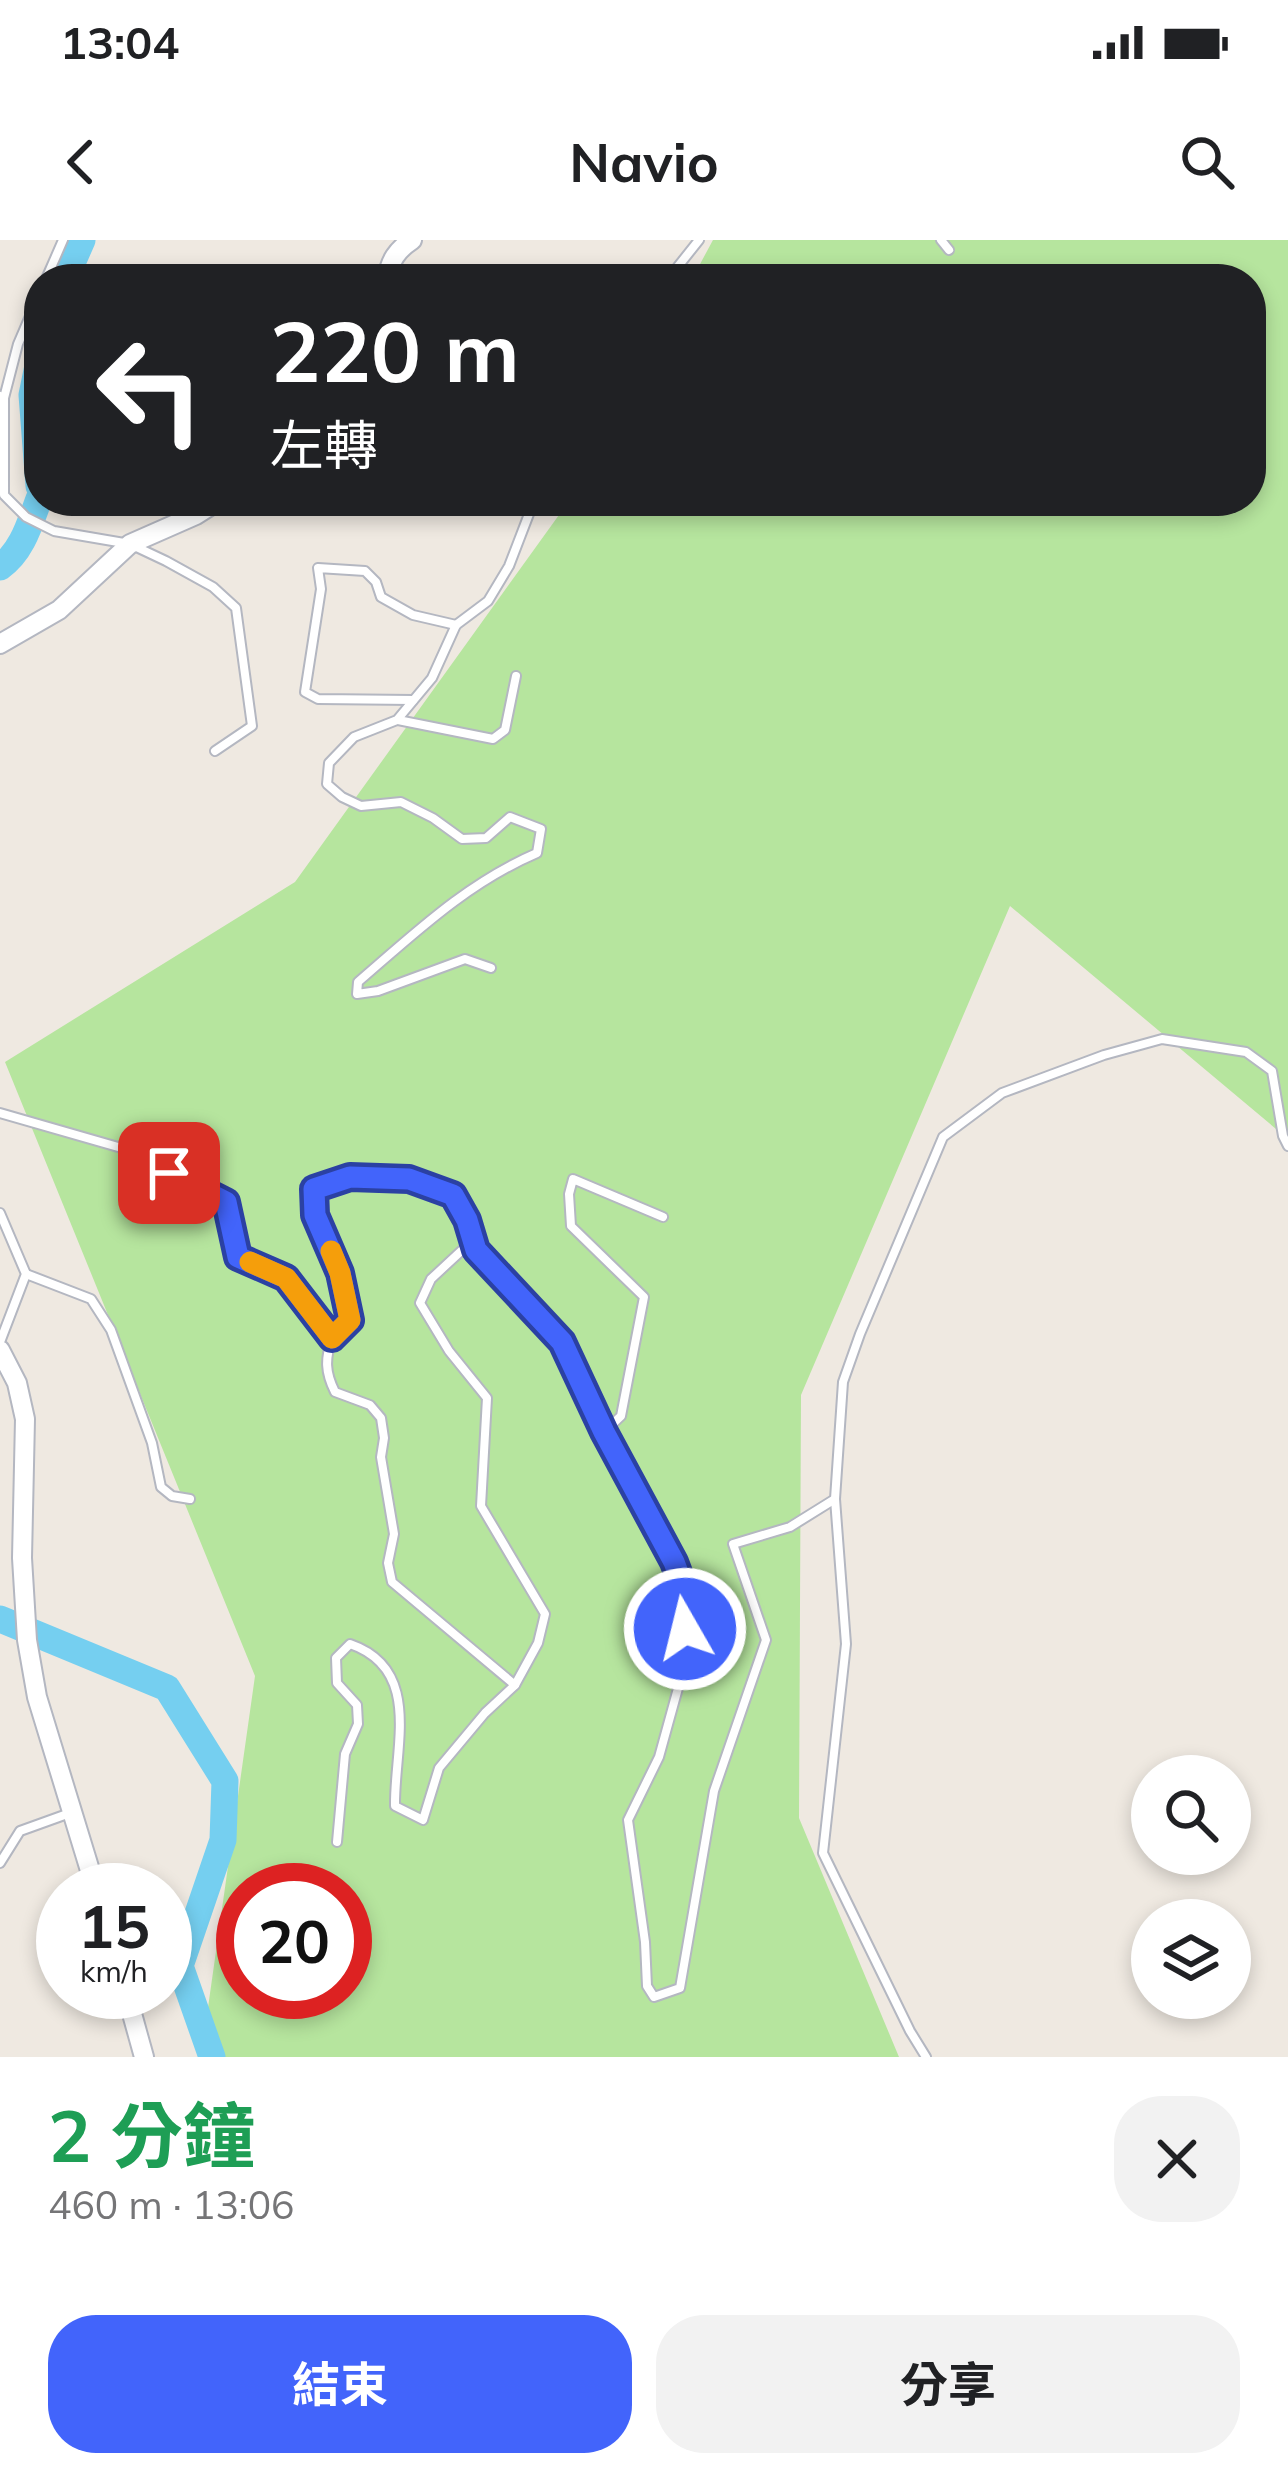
<!DOCTYPE html>
<html lang="zh-TW">
<meta charset="utf-8">
<style>
body{margin:0;font-family:Mulish,"Noto Sans TC",sans-serif;background:#f2f2f2;color:#202124;height:100vh;display:flex;flex-direction:column;font-size:45px;white-space:nowrap}
*{box-sizing:border-box;margin:0}
p{font-size:39px;color:#757577}
.icon{flex:none;width:66px;height:66px;fill:none;stroke:currentColor;stroke-width:2;stroke-linecap:round;stroke-linejoin:round}
.map{position:relative;height:1817px;overflow:hidden}
.panel{display:flex;flex-direction:column;background:#fff;flex:1}
.panel>*{flex:none}
.guide{position:absolute;left:24px;top:24px;width:1242px;height:252px;border-radius:48px;box-shadow:0 6px 18px #0003;background:#202124;color:#fff;overflow:hidden}
.controls{position:absolute;left:1131px;top:1515px;display:grid;gap:24px}
.controls a{display:grid;place-items:center;width:120px;height:120px;border-radius:50%;background:#fff;box-shadow:0 6px 18px #0003;font-size:60px}
.speed{position:absolute;left:36px;top:1623px;display:flex;gap:24px;font-size:60px;font-weight:700;text-align:center}
.speed>*{display:grid;place-content:center;width:156px;height:156px;border-radius:50%;background:#fff;box-shadow:0 6px 18px #0003;line-height:1}
.speed small{font-size:30px;font-weight:400}
.speed .limit{border:18px solid #d22;background:#fff;color:#111}
.pin{position:absolute;display:grid;place-items:center;width:102px;height:102px;color:#fff;margin:-51px;border-radius:24px;box-shadow:0 6px 18px #0006}
.me{position:absolute;width:132px;margin:-66px;rotate:352deg;stroke-linejoin:round;filter:drop-shadow(0 0 9px #0008)}
.turn{display:flex;align-items:center;gap:42px;height:252px;padding:0 48px;font-size:54px}
.turn .icon{width:156px;height:156px;stroke-width:2.5}
.turn b{display:block;font-size:84px;line-height:102px}
.round{display:grid;place-items:center;flex:none;width:126px;height:126px;border-radius:48px;background:#f2f2f2}
.headline{display:flex;align-items:center;justify-content:space-between;height:204px;padding:0 48px}
h1{font-size:72px;font-weight:700;line-height:90px;color:#1e9e55}
.button{display:flex;gap:24px;margin-top:auto;padding:24px 48px}
.button a{flex:1;height:138px;border-radius:48px;background:#4264fb;color:#fff;font-size:48px;font-weight:700;line-height:138px;text-align:center}
.button a+a{background:#f2f2f2;color:#202124}
.status{display:flex;justify-content:space-between;align-items:center;height:84px;padding:0 60px;background:#fff;direction:ltr}
.status svg{height:33px;fill:currentColor}
header{display:flex;justify-content:space-between;align-items:center;height:156px;padding:0 48px;background:#fff;font-size:54px;font-weight:700}
.map>svg:first-child{display:block}
</style>
<div class="status"><b>13:04</b><svg viewBox="0 0 49 12"><path d="M0 12V9h3v3zM5 12V6h3v6zM10 12V3h3v9zM15 12V0h3v12zM26 1h20v11H26zM47 4h2v5h-2z"/></svg></div>
<header><svg class="icon" aria-label="back" viewBox="0 0 24 24"><path d="M15 5l-7 7 7 7"/></svg>Navio<svg class="icon" aria-label="search" viewBox="0 0 24 24"><circle cx="10" cy="10" r="6"/><path d="M15 15l6 6"/></svg></header>
<div class="map">
<svg width="1288" height="1817" viewBox="0 0 1288 1817">
<rect width="100%" height="100%" fill="#efe9e1"/>
<!-- green -->
<path fill="#b6e59e" fill-rule="evenodd" d="M713,0H1288V899L1010,666L801,1155L799,1578L899,1817H201L255,1436L5,822L295,642L569,261H1251V39H692ZM243,1650H345V1752H243Z"/>
<g fill="none" stroke-linecap="round" stroke-linejoin="round">
<!-- river -->
<g stroke="#75cff0" stroke-width="27">
<polyline points="65,39 82,0"/>
<polyline points="39,121 32,155 39,246"/>
<path d="M0,327C22,312 30,283 39,259"/>
<polyline points="0,1379 167,1448 225,1541 223,1600 180,1726 212,1817"/>
</g>
<!-- service casing -->
<g stroke="#b4b7c1" stroke-width="12">
<g id="service">
<polyline points="941,0 949,10"/>
<polyline points="46,39 63,0"/>
<polyline points="668,39 699,0"/>
<polyline points="0,156 4,158 4,255 26,277 54,291 130,304 166,321 213,347 236,368 252,486 215,511"/>
<polyline points="4,158 18,104 39,55"/>
<polyline points="413,460 318,459 305,452 321,349 318,328 365,331 376,342 381,357 413,375 456,385"/>
<polyline points="398,480 493,499 505,490 516,436"/>
<path d="M491,728L465,719L378,751L357,754L358,742C415,693 467,643 537,613L541,589L510,577L486,598L462,599L433,578L401,562L361,566L342,557L327,544L329,523L354,497L397,480L432,438L456,385L488,361L509,326L534,261"/>
<polyline points="0,873 139,913 169,933 226,961 238,1017 286,1038 332,1098 350,1080 341,1033 315,975 313,948 350,937 409,939 453,955 467,980 476,1010 562,1102 604,1192 674,1322 685,1355 685,1423 659,1517 628,1580 645,1702 647,1746 654,1757 680,1748 714,1551 766,1400 733,1304 790,1287 835,1259 843,1142 860,1094 943,897 1002,853 1104,815 1162,799 1246,812 1272,831 1283,896 1288,906"/>
<polyline points="0,973 26,1034 0,1102"/>
<polyline points="26,1034 91,1059 111,1090 152,1203 161,1247 172,1256 190,1259"/>
<path d="M332,1098C325,1119 325,1132 335,1152L370,1165L381,1178L384,1198L381,1217L394,1294L388,1323L392,1342L515,1445"/>
<polyline points="604,1192 621,1176 644,1057 571,986 569,954 573,939 663,977"/>
<polyline points="835,1259 846,1404 823,1613 910,1791 926,1817"/>
<path d="M337,1602L345,1514L358,1484L357,1465L337,1443L336,1418L350,1404C423,1429 394,1508 395,1566L423,1580L439,1528L485,1473L515,1445L538,1403L545,1374L481,1266L487,1158L449,1111L420,1063L431,1039L473,1000"/>
<polyline points="0,1623 20,1591 70,1573"/>
</g>
</g>
<!-- tertiary casing -->
<g stroke="#b4b7c1" stroke-width="22">
<g id="tertiary">
<path d="M387,39C390,20 397,10 412,0"/>
<polyline points="0,404 59,370 130,304 196,275 218,261"/>
<polyline points="0,1110 17,1143 25,1179 22,1318 27,1400 37,1457 96,1650"/>
<polyline points="126,1752 144,1817"/>
</g>
</g>
<!-- service -->
<use href="#service" stroke="#fff" stroke-width="8"/>
<!-- tertiary -->
<use href="#tertiary" stroke="#fff" stroke-width="18"/>
</g>
<g fill="none" stroke-linecap="round" stroke-linejoin="round">
<!-- route casing -->
<g stroke="#2b41a3" stroke-width="30">
<polyline id="route" points="169,933 226,962 238,1017 286,1038 332,1098 350,1080 340,1033 315,975 314,949 350,937 409,939 453,955 467,980 476,1010 562,1102 604,1192 674,1322 686,1354 685,1389"/>
</g>
<!-- route -->
<use href="#route" stroke="#4264fb" stroke-width="21"/>
<!-- slow -->
<polyline stroke="#f59e0b" stroke-width="21" points="250,1022 286,1038 332,1098 350,1080 340,1033 331,1011"/>
</g>
</svg>
<div class="controls">
<a><svg class="icon" aria-label="search" viewBox="0 0 24 24"><circle cx="10" cy="10" r="6"/><path d="M15 15l6 6"/></svg></a>
<a><svg class="icon" aria-label="layers" viewBox="0 0 24 24"><path d="M12 4l9 5-9 5-9-5zM3 14l9 5 9-5"/></svg></a>
</div>
<div class="speed"><div>15<small>km/h</small></div><div class="limit">20</div></div>
<div class="pin" style="left:169px;top:933px;background:#d93025"><svg class="icon" aria-label="arrive" viewBox="0 0 24 24"><path d="M6 21V4h12l-3 4 3 4H6"/></svg></div>
<svg class="me" style="left:685px;top:1389px" viewBox="-20 -20 40 40"><circle r="17" fill="#4264fb" stroke="#fff" stroke-width="3"/><path d="M0-11L8 9 0 5-8 9z" fill="#fff"/></svg>
<div class="guide">
<div class="turn"><svg class="icon" aria-label="left" viewBox="0 0 24 24"><path d="M17 20v-9H6M10 6l-5 5 5 5"/></svg><div><b>220 m</b>左轉</div></div>
</div>
</div>
<section class="panel">
<div class="headline"><div><h1>2 分鐘</h1><p>460 m · 13:06</p></div><a class="round"><svg class="icon" aria-label="close" viewBox="0 0 24 24"><path d="M6 6l12 12M18 6L6 18"/></svg></a></div>
<div class="button"><a>結束</a><a>分享</a></div>
</section>
